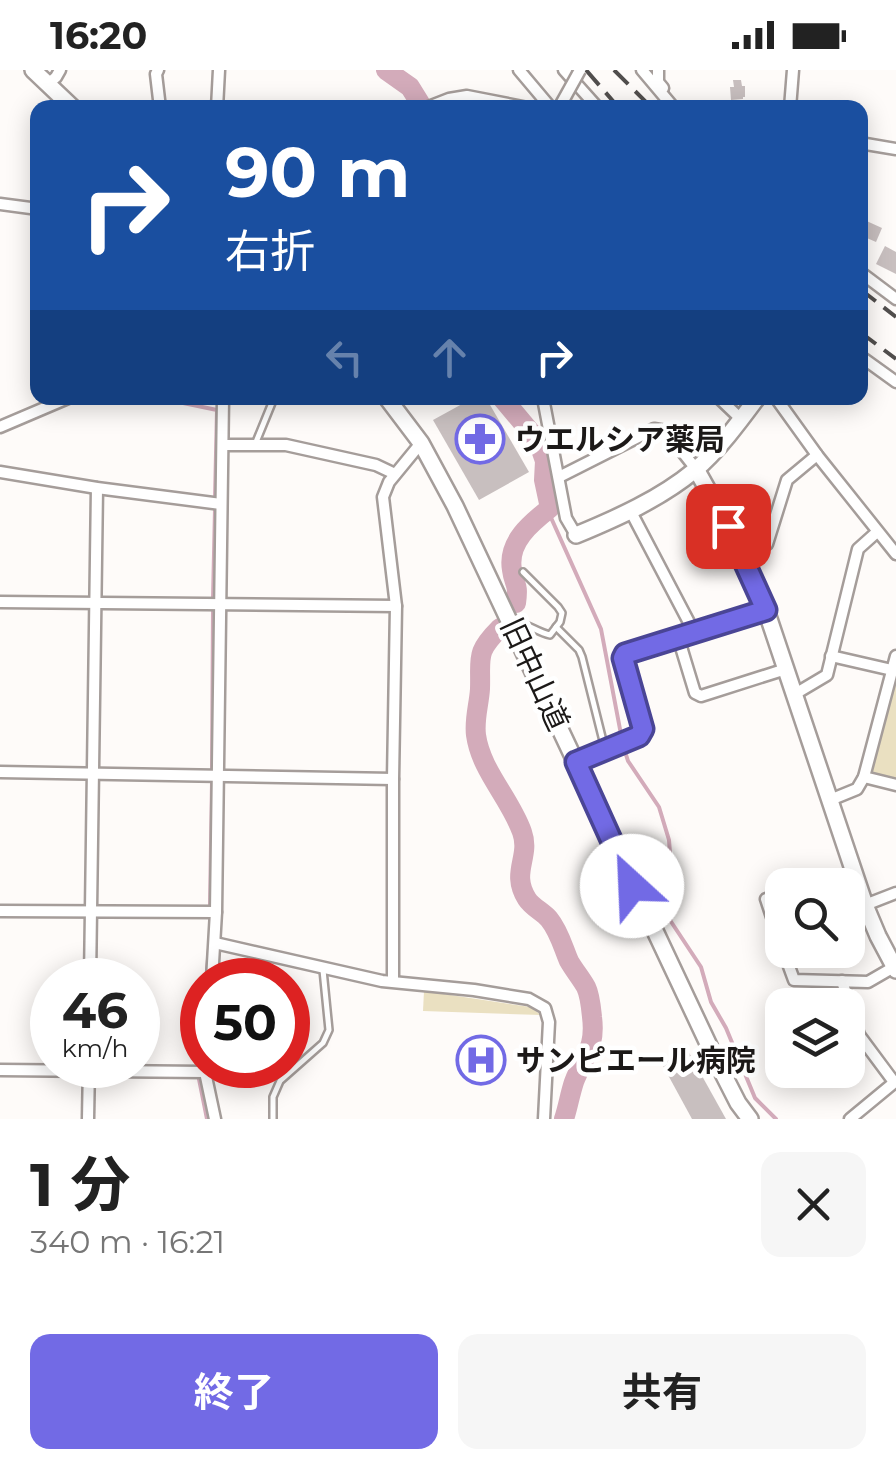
<!DOCTYPE html>
<html lang="ja">
<meta charset="utf-8">
<style>
body{margin:0;font-family:Montserrat,"Noto Sans JP",sans-serif;background:#f6f6f6;color:#222;height:100vh;display:flex;flex-direction:column;font-size:38px;white-space:nowrap}
*{box-sizing:border-box;margin:0}
p{font-size:32px;color:#767676}
.icon{flex:none;width:55px;height:55px;fill:none;stroke:currentColor;stroke-width:2;stroke-linecap:round;stroke-linejoin:round}
.map{position:relative;height:1049px;overflow:hidden}
.panel{display:flex;flex-direction:column;background:#fff;flex:1}
.panel>*{flex:none}
.guide{position:absolute;left:30px;top:30px;width:838px;height:305px;border-radius:20px;box-shadow:0 5px 25px #0003;background:#1a4fa0;color:#fff;overflow:hidden}
.buttons{position:absolute;left:765px;top:798px;display:grid;gap:20px}
.buttons a{display:grid;place-items:center;width:100px;height:100px;border-radius:20px;background:#fff;box-shadow:0 5px 25px #0003;font-size:50px}
.speed{position:absolute;left:30px;top:888px;display:flex;gap:20px;font-size:50px;font-weight:700;text-align:center}
.speed>*{display:grid;place-content:center;width:130px;height:130px;border-radius:50%;background:#fff;box-shadow:0 5px 25px #0003;line-height:1}
.speed small{font-size:25px;font-weight:400}
.speed .limit{border:15px solid #d22;background:#fff;color:#111}
.pin{position:absolute;display:grid;place-items:center;width:85px;height:85px;color:#fff;margin:-42px;border-radius:20px;box-shadow:0 5px 15px #0006}
.me{position:absolute;width:110px;margin:-55px;rotate:335deg;stroke-linejoin:round;filter:drop-shadow(0 0 8px #0008)}
.turn{display:flex;align-items:center;gap:35px;height:210px;padding:0 30px;font-size:45px}
.turn .icon{width:130px;height:130px;stroke-width:2.5}
.turn b{display:block;font-size:70px;line-height:85px}
.lanes{display:flex;align-items:center;height:95px;padding:0 30px;background:#0003;justify-content:center;gap:50px;direction:ltr}
.lanes .off{opacity:.35}
.round{display:grid;place-items:center;flex:none;width:105px;height:105px;border-radius:20px;background:#f6f6f6}
.head{display:flex;align-items:center;justify-content:space-between;height:170px;padding:0 30px}
h1{font-size:60px;font-weight:700;line-height:75px}
.cta{display:flex;gap:20px;margin-top:auto;padding:20px 30px}
.cta a{flex:1;height:115px;border-radius:20px;background:#726ae5;color:#fff;font-size:40px;font-weight:700;line-height:115px;text-align:center}
.cta a+a{background:#f6f6f6;color:#222}
.status{display:flex;justify-content:space-between;align-items:center;height:70px;padding:0 50px;background:#fff;direction:ltr}
.status svg{height:28px;fill:currentColor}
.map>svg:first-child{display:block}
</style>
<div class="status"><b>16:20</b><svg viewBox="0 0 49 12"><path d="M0 12V9h3v3zM5 12V6h3v6zM10 12V3h3v9zM15 12V0h3v12zM26 1h20v11H26zM47 4h2v5h-2z"/></svg></div>
<div class="map">
<svg width="896" height="1049" viewBox="0 0 896 1049">
<rect width="100%" height="100%" fill="#fefbf9"/>
<!-- green -->
<g fill="#eae0c1">
<polygon points="895,606 896,607 896,708 874,703 871,698"/>
<polygon points="424,921 530,937 541,945 423,941"/>
</g>
<g fill="none" stroke-linecap="round" stroke-linejoin="round">
<!-- stream -->
<g stroke="#d3abba" stroke-width="4">
<polyline points="159,328 217,340 215,427"/>
<polyline points="548,441 601,559 623,675 628,691 659,737 669,770 670,783 657,810 660,835 701,897 711,932 726,958 755,1028 776,1049"/>
<polyline points="213,528 215,439"/>
<polyline points="212,699 213,540"/>
<polyline points="210,836 212,712"/>
<polyline points="206,910 209,879"/>
<polyline points="199,996 202,952"/>
<polyline points="199,1009 207,1049"/>
</g>
<!-- river -->
<g stroke="#d3abba" stroke-width="20">
<polyline points="386,0 410,17 423,38"/>
<path d="M502,328L538,371L545,391L544,410L550,438C531,453 507,472 512,500C514,516 519,512 516,533"/>
<path d="M500,558C475,583 481,587 480,619C479,635 474,649 476,665C481,701 510,728 522,762C531,787 510,802 527,829C532,837 543,842 549,849C559,861 563,877 569,891C574,900 581,908 586,917C590,925 591,937 592,947C596,978 584,986 574,1012C570,1024 568,1037 564,1049"/>
</g>
</g>
<!-- building -->
<g fill="#c8bfbf">
<polygon points="733,10 741,10 742,16 745,16 745,27 743,27 743,29 731,30 730,17 734,17"/>
<polygon points="860,148 882,158 876,172 860,165"/>
<polygon points="885,176 896,182 896,204 876,194"/>
<polygon points="473,328 486,328 529,402 479,430 433,350"/>
<polygon points="687,979 726,1049 692,1049 662,994"/>
</g>
<g fill="none" stroke-linecap="round" stroke-linejoin="round">
<!-- lane casing -->
<g stroke="#a59d9a" stroke-width="10">
<g id="lane">
<polyline points="256,372 274,328"/>
<path d="M514,552C527,553 537,562 550,565L560,552L562,543L558,537L523,502"/>
<polyline points="556,557 579,580 582,587 605,679"/>
<polyline points="577,691 639,666 643,659 623,588 625,584"/>
<polyline points="273,1049 273,1027 280,1011 323,973 329,960 323,900"/>
</g>
</g>
<!-- street casing -->
<g stroke="#a59d9a" stroke-width="15">
<g id="street">
<polyline points="158,0 156,4 160,38"/>
<polyline points="519,0 551,38"/>
<polyline points="564,0 598,38"/>
<polyline points="642,0 674,38"/>
<polyline points="658,0 658,12 663,18"/>
<polyline points="48,14 56,7 60,0"/>
<polyline points="217,38 219,0"/>
<polyline points="426,38 449,29 467,26 528,38"/>
<polyline points="790,38 793,0"/>
<polyline points="860,73 896,79"/>
<polyline points="0,134 38,139"/>
<polyline points="860,202 896,229"/>
<polyline points="860,286 896,312"/>
<polyline points="543,328 566,448 576,465"/>
<polyline points="719,328 741,349"/>
<polyline points="776,328 817,385 896,484"/>
<polyline points="0,357 68,328"/>
<polyline points="223,375 286,375 376,395 395,404"/>
<polyline points="0,402 97,418 221,434"/>
<polyline points="559,407 654,359 666,361 696,399"/>
<polyline points="630,440 694,562"/>
<polyline points="743,488 767,474 787,410 817,385"/>
<polyline points="0,532 396,536"/>
<polyline points="678,567 695,623 701,626 786,599"/>
<polyline points="625,584 766,540"/>
<polyline points="831,586 892,600"/>
<polyline points="795,624 827,605 858,479 877,462"/>
<polyline points="0,702 393,709"/>
<polyline points="864,707 896,715"/>
<polyline points="830,730 857,719 864,707 896,586"/>
<polyline points="825,815 856,808"/>
<polyline points="782,825 766,829 782,877"/>
<polyline points="865,835 896,823"/>
<polyline points="0,841 216,842"/>
<polyline points="215,873 382,911 474,920 529,929 545,938 549,952 544,1049"/>
<polyline points="783,880 794,910 868,912 894,897"/>
<polyline points="90,910 97,418"/>
<polyline points="212,910 216,842 223,328"/>
<polyline points="393,911 393,709 396,536 383,427 389,412 421,373"/>
<polyline points="842,911 859,965 894,1012"/>
<polyline points="206,995 205,1002 215,1049"/>
<polyline points="0,1000 205,1002"/>
<polyline points="88,1049 89,995"/>
<polyline points="850,1049 896,1011"/>
</g>
</g>
<!-- secondary casing -->
<g stroke="#a59d9a" stroke-width="20">
<g id="secondary">
<polyline points="33,0 73,38"/>
<polyline points="387,328 421,373 455,436 712,982 738,1033 750,1049"/>
<polyline points="696,399 728,456 766,540 865,835 878,866 896,900"/>
<path d="M576,465C617,448 660,429 695,400C717,382 740,351 757,328"/>
</g>
</g>
<!-- path -->
<polyline stroke="#b9b6b4" stroke-width="2.5" stroke-dasharray="2.5 8" stroke-linecap="butt" points="739,31 740,38"/>
<!-- lane -->
<use href="#lane" stroke="#fff" stroke-width="5"/>
<!-- street -->
<use href="#street" stroke="#fff" stroke-width="10"/>
<!-- secondary -->
<use href="#secondary" stroke="#fff" stroke-width="15"/>
<!-- rail -->
<g stroke="#514e4d" stroke-width="4" stroke-dasharray="20 10" stroke-linecap="butt">
<polyline points="586,0 619,38"/>
<polyline points="614,0 652,38"/>
<polyline points="860,219 896,247"/>
<polyline points="860,262 896,289"/>
</g>
<!-- street-bridge casing -->
<g stroke="#a59d9a" stroke-width="15" stroke-linecap="butt">
<polyline id="street-bridge" points="559,38 580,0"/>
</g>
<!-- street-bridge -->
<use href="#street-bridge" stroke="#fff" stroke-width="10"/>
</g>
<g fill="none" stroke-linecap="round" stroke-linejoin="round">
<!-- route casing -->
<g stroke="#4a4595" stroke-width="25">
<polyline id="route" points="632,816 576,692 639,666 643,659 623,588 625,584 766,540 728,456"/>
</g>
<!-- route -->
<use href="#route" stroke="#726ae5" stroke-width="18"/>
</g>
<!-- icons -->
<defs>
<g id="pharmacy-ring" transform="scale(2.5)"><circle r="9.5" fill="#fff" stroke="#726ae5" stroke-width="1.5"/><path d="M-2-6h4v4h4v4h-4v4h-4v-4h-4v-4h4Z" fill="#726ae5"/></g>
<g id="hospital-ring" transform="scale(2.5)"><circle r="9.5" fill="#fff" stroke="#726ae5" stroke-width="1.5"/><path d="M-5-5h3v3.5h4V-5h3V5h-3V1.5h-4V5h-3Z" fill="#726ae5"/></g>
</defs>
<g fill-rule="evenodd">
<use href="#pharmacy-ring" x="480" y="369"/>
<use href="#hospital-ring" x="481" y="990"/>
</g>
<g text-anchor="middle" dominant-baseline="central" stroke-width="9" stroke-linejoin="round" paint-order="stroke">
<!-- poi labels -->
<g font-size="30" font-weight="bold" fill="#1c1918" stroke="#fff" text-anchor="start">
<text x="515" y="369">ウエルシア薬局</text>
<text x="516" y="990">サンピエール病院</text>
</g>
<!-- street labels -->
<g font-size="30" fill="#1c1918" stroke="#fff">
<text transform="translate(535 604) rotate(65)">旧中山道</text>
</g>
</g>
</svg>
<div class="buttons">
<a><svg class="icon" aria-label="search" viewBox="0 0 24 24"><circle cx="10" cy="10" r="6"/><path d="M15 15l6 6"/></svg></a>
<a><svg class="icon" aria-label="layers" viewBox="0 0 24 24"><path d="M12 4l9 5-9 5-9-5zM3 14l9 5 9-5"/></svg></a>
</div>
<div class="speed"><div>46<small>km/h</small></div><div class="limit">50</div></div>
<div class="pin" style="left:728px;top:456px;background:#d93025"><svg class="icon" aria-label="arrive" viewBox="0 0 24 24"><path d="M6 21V4h12l-3 4 3 4H6"/></svg></div>
<svg class="me" style="left:632px;top:816px" viewBox="-20 -20 40 40"><circle r="19" fill="#fff"/><path d="M0-13L10 11 0 6-10 11z" fill="#726ae5"/></svg>
<div class="guide">
<div class="turn"><svg class="icon" aria-label="right" viewBox="0 0 24 24"><path d="M7 20v-9h11M14 6l5 5-5 5"/></svg><div><b>90 m</b>右折</div></div>
<div class="lanes"><svg class="icon off" aria-label="left" viewBox="0 0 24 24"><path d="M17 20v-9H6M10 6l-5 5 5 5"/></svg><svg class="icon off" aria-label="ahead" viewBox="0 0 24 24"><path d="M12 20V5M6 11l6-6 6 6"/></svg><svg class="icon" aria-label="right" viewBox="0 0 24 24"><path d="M7 20v-9h11M14 6l5 5-5 5"/></svg></div>
</div>
</div>
<section class="panel">
<div class="head"><div><h1>1 分</h1><p>340 m · 16:21</p></div><a class="round"><svg class="icon" aria-label="close" viewBox="0 0 24 24"><path d="M6 6l12 12M18 6L6 18"/></svg></a></div>
<div class="cta"><a>終了</a><a>共有</a></div>
</section>
